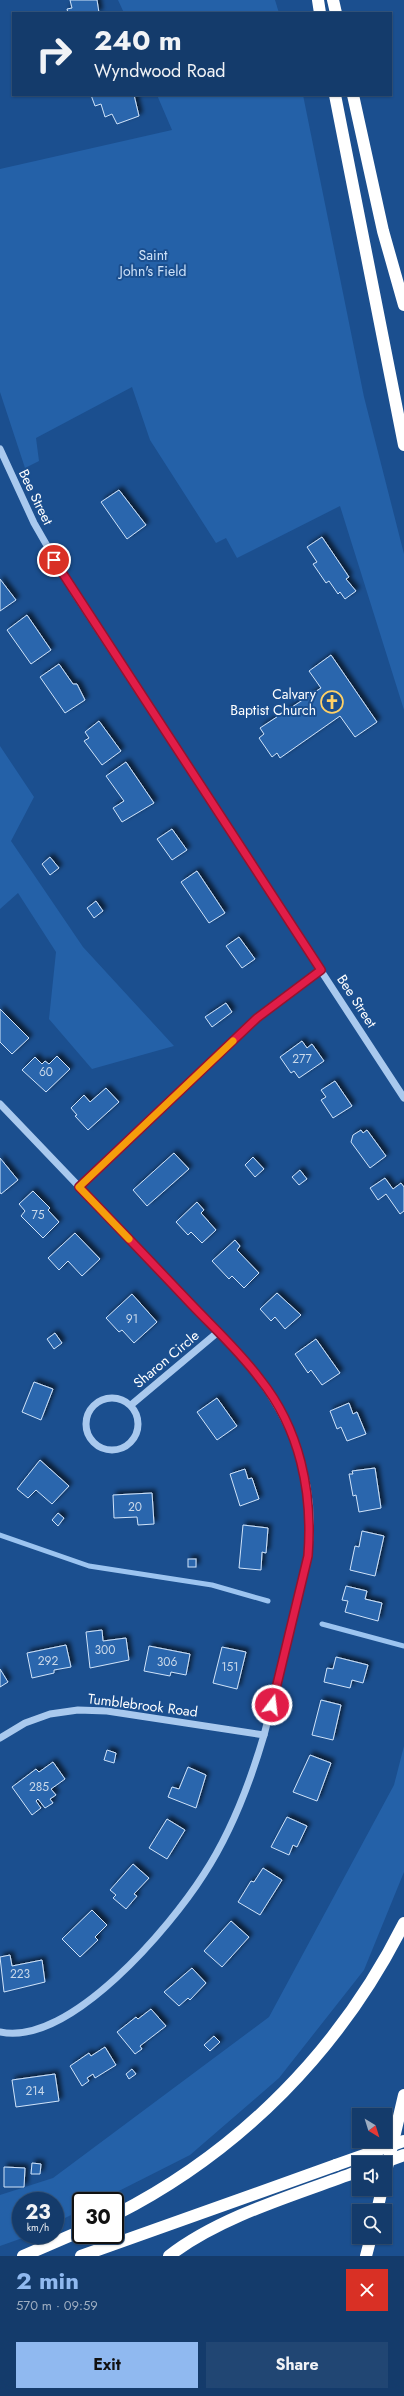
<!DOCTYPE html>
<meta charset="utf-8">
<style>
body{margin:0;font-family:Jost,sans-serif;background:#214673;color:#f1f3f6;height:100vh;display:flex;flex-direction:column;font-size:15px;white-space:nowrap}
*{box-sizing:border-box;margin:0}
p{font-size:13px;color:#9dadc1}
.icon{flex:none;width:22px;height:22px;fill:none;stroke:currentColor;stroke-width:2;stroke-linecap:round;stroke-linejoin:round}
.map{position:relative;height:2256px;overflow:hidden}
.sheet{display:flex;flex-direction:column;background:#143b6b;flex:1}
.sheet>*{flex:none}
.guide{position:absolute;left:12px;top:12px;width:380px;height:84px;border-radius:0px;box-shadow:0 1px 3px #0004,0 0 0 1px #33557e;background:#143b6b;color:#f1f3f6;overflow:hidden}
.needle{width:26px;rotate:142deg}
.fabs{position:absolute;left:352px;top:2108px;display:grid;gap:8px}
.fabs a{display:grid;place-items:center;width:40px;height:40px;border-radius:0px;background:#143b6b;box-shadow:0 1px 3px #0004,0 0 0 1px #33557e;font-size:20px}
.speed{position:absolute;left:12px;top:2192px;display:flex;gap:8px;font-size:20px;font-weight:700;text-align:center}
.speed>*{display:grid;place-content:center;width:52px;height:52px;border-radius:50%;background:#143b6b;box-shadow:0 1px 3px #0004,0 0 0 1px #33557e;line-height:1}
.speed small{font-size:10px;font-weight:400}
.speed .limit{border:2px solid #111;border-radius:6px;background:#fff;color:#111}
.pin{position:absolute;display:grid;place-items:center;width:34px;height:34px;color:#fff;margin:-17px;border:2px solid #fff;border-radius:50%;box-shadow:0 1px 4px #0007}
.me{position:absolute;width:44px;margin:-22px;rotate:15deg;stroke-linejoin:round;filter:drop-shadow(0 0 3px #0008)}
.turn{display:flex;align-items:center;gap:14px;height:84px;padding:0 16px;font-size:18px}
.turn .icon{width:52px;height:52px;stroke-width:2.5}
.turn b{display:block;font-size:28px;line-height:34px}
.round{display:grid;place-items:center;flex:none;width:42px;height:42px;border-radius:0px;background:#214673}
.summary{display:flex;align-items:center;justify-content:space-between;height:68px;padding:0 16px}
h1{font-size:24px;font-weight:700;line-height:30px;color:#90b9f0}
.action{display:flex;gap:8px;margin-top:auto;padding:8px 16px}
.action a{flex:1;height:46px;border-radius:0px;background:#90b9f0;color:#111;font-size:16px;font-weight:700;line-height:46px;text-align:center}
.action a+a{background:#214673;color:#f1f3f6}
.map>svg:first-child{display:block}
</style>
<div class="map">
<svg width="404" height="2256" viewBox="0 0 404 2256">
<defs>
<filter id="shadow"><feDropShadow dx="3.5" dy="-3.5" stdDeviation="2" flood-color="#0009"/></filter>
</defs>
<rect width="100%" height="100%" fill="#1b4f8f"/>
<!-- green -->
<g fill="#2461a8">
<polygon points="118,0 275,0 279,13 124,13"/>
<polygon points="157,95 303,95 364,397 404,554 404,710 340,506 237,558 226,538 216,543 150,440 132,387 36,438 39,461 25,468 0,392 0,169 172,130"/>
<polygon points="0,746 34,797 11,841 83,947 174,1046 92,1069 49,1019 56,952 18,893 0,909"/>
<polygon points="404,1746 404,1872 364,1970 279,2078 190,2155 99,2201 81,2201 81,2210 55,2223 55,2201 21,2201 21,2235 31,2235 0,2246 0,2195 53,2178 269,2017 394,1785"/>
</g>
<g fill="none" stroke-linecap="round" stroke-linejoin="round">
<!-- stream -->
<g stroke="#9cc4f0" stroke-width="5">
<polyline points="0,1535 89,1566 212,1585 268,1601"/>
<polyline points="322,1624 404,1646"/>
</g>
</g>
<!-- building -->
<g fill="#2a66ad" stroke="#cfe3fa" filter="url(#shadow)">
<polygon points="70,0 97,0 99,13 68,13 67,9 72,8"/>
<polygon points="91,95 134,95 139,116 117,124 112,114 105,117 101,104 95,106"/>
<polygon points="119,490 146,525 127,539 101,502"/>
<polygon points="322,537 349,577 346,579 356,591 345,599 340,592 338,594 329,581 326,583 313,564 317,562 307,547"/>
<polygon points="0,579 16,600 0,611"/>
<polygon points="27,615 51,650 31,664 7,630"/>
<polygon points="331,655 377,722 355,737 340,716 280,758 277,753 272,757 259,738 264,734 260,728 321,688 309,671"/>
<polygon points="59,664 73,684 77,684 85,700 65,713 40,677"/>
<polygon points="99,721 121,751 102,765 84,741 89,738 85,732"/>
<polygon points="126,762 154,803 122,822 113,808 124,801 106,776"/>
<polygon points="172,829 187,850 172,860 157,839"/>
<polygon points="50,857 59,868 50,875 42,864"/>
<polygon points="197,871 225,913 209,923 181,882"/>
<polygon points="96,901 103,911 94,918 87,908"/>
<polygon points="239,937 255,959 242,968 226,946"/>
<polygon points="226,1003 232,1012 212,1027 205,1017"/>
<polygon points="0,1009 29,1038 12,1054 0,1042"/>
<polygon points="302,1041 307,1048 312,1044 324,1061 299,1078 294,1071 291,1073 280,1057"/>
<polygon points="57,1056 70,1069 46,1092 22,1070 35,1057 42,1064 45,1061 49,1064"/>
<polygon points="335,1081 352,1106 333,1118 321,1100 326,1097 321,1090"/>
<polygon points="106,1088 119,1102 88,1130 75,1116 77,1115 71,1108 84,1095 90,1102"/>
<polygon points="361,1130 363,1133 367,1130 386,1156 370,1168 351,1142 353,1135"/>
<polygon points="174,1153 189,1169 147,1206 133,1190"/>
<polygon points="253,1157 264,1169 255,1177 245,1165"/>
<polygon points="0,1158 18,1180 1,1194 0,1192"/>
<polygon points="300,1170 307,1179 299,1185 292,1177"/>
<polygon points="385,1178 393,1189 401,1183 404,1187 404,1211 400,1214 386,1194 378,1200 370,1188"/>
<polygon points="33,1191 50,1208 48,1210 59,1222 43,1238 21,1216 25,1211 19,1204"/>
<polygon points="197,1202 204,1210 201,1213 216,1230 202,1243 191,1232 188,1235 176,1222"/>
<polygon points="75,1233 100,1259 82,1276 68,1261 59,1270 48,1258"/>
<polygon points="235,1240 240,1246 237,1250 259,1273 244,1288 232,1276 229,1279 212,1261"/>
<polygon points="277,1293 301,1315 285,1329 275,1317 271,1321 260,1309"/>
<polygon points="132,1294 157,1322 134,1343 122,1330 119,1332 106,1318"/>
<polygon points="55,1333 62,1343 54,1349 47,1339"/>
<polygon points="316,1339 340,1373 322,1385 311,1370 308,1373 295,1354"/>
<polygon points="34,1382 53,1389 41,1420 22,1412"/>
<polygon points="217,1398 237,1426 217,1440 197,1412"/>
<polygon points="349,1403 353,1414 357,1412 366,1434 347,1441 341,1427 337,1429 330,1411"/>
<polygon points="40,1460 69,1486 52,1504 36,1490 28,1498 17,1489"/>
<polygon points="375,1468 381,1508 359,1512 356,1495 353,1496 349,1474 353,1474 352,1471"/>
<polygon points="245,1469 248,1479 252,1478 259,1499 240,1506 230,1474"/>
<polygon points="152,1493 154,1524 138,1525 137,1517 114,1518 113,1495"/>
<polygon points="58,1513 64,1518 58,1526 52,1520"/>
<polygon points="243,1525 268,1528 266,1553 262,1552 261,1570 239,1568"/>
<polygon points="362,1531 384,1536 375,1576 350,1570 355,1546 359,1547"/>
<rect x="188" y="1559" width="8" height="8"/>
<polygon points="346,1586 367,1591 365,1599 382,1603 378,1621 345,1612 348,1601 342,1600"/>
<polygon points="102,1630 103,1641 126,1638 129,1660 90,1668 86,1632"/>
<polygon points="66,1645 71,1667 54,1670 54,1673 32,1678 27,1653"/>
<polygon points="149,1646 190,1654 186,1675 171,1672 170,1676 144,1671"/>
<polygon points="222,1647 246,1652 237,1689 213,1683"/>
<polygon points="336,1657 368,1665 363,1683 352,1680 350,1688 324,1682 327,1668 333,1669"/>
<polygon points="0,1669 8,1682 0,1687"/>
<polygon points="321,1700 341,1705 333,1740 312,1735"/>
<polygon points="107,1750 116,1753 114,1763 104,1760"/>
<polygon points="310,1755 331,1763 317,1801 293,1792"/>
<polygon points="53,1762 65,1779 51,1789 56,1795 50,1799 53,1803 45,1808 38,1799 36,1801 41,1808 32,1815 12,1787 36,1769 39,1772"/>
<polygon points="188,1767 206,1775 196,1808 168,1797 172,1787 179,1789"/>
<polygon points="287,1817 307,1826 297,1847 293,1845 289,1855 271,1847"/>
<polygon points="167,1819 185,1830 167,1859 149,1848"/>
<polygon points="133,1864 149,1878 134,1894 137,1896 126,1909 113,1898 116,1895 110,1890"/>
<polygon points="263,1868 282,1880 260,1915 238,1902 251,1881 254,1882"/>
<polygon points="92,1910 107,1925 95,1937 98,1940 80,1957 62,1939"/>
<polygon points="231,1921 249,1937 222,1967 204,1951"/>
<polygon points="10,1955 12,1966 42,1960 45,1982 4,1992 0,1957"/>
<polygon points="192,1968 206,1983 190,2000 188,1998 179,2006 164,1992"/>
<polygon points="151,2009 166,2026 140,2046 142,2049 135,2054 117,2032 136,2017 138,2019"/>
<polygon points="214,2036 220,2042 210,2051 204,2045"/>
<polygon points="105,2047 116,2065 95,2078 93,2074 87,2078 89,2081 82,2086 70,2066 89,2053 91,2056"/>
<polygon points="132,2069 136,2074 129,2079 126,2074"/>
<polygon points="55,2074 59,2101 16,2107 12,2080"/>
<polygon points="32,2163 41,2164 40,2174 31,2174"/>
<polygon points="4,2167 25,2168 24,2187 4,2187"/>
</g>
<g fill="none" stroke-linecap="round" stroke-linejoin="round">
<!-- minor -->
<g stroke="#a9c9ee" stroke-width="7">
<polyline points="0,449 34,523 73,591 404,1098"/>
<path d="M0,1104L243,1358C290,1414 319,1481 308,1555C304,1577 298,1599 293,1620C284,1659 274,1697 264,1735"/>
<polyline points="79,1187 257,1018 321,971"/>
<circle cx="112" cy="1424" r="26"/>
<polyline points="131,1405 218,1332"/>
<path d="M0,1738L25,1723L50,1714L78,1710L107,1711L264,1735C250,1783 232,1831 204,1874C171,1926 70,2047 0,2032"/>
</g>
<!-- highway -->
<g stroke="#fff" stroke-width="12">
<polyline points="318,0 320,13"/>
<polyline points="333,0 336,13"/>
<polyline points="335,95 404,445"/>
<polyline points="353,95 383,231 404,305"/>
<polyline points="385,2176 404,2095"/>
<polyline points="377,2211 382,2189"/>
<path d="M115,2215C241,2151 341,2049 404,1923"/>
<polyline points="23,2256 81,2231"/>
<polyline points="81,2256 336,2165"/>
<path d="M169,2256C220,2216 298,2194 359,2171"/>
<polyline points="366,2256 371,2237"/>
</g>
<!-- highway-bridge -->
<g stroke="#fff" stroke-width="12">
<polyline points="382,2163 404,2155"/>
<polyline points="336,2165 404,2141"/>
</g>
</g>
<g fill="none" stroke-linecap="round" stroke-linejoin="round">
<!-- route casing -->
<g stroke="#92132f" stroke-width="10">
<path id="route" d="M54,560L321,970L257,1018L79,1187C117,1226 155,1266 192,1305C215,1329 240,1352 260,1379C300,1429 313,1492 308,1556L272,1705"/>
</g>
<!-- route -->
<use href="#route" stroke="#e11d48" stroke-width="7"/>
<!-- slow -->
<polyline stroke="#f59e0b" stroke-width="7" points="129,1239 79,1187 233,1041"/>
</g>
<!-- icons -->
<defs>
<g id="church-ring" transform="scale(1.15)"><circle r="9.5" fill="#1b4f8f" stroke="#ffd166" stroke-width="1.5"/><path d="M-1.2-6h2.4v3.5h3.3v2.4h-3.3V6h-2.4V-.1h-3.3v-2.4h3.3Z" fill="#ffd166"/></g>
</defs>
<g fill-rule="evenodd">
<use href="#church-ring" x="332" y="702"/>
</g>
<g text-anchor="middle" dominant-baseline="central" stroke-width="4" stroke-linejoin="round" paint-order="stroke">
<!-- number labels -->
<g font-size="12" fill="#cad9ea">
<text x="302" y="1059">277</text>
<text x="46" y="1072">60</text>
<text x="38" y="1215">75</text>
<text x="132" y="1319">91</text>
<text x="135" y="1507">20</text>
<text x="105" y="1650">300</text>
<text x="48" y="1661">292</text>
<text x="167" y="1662">306</text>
<text x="230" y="1667">151</text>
<text x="39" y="1787">285</text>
<text x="20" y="1974">223</text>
<text x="35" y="2091">214</text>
</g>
<!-- park labels -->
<g font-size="14" fill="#cfe3fa" stroke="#1b4f8f">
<text x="153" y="255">Saint<tspan x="153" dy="16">John's Field</tspan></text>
</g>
<!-- street labels -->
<g font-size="14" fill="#fff" stroke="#1b4f8f">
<text transform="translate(36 497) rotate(64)">Bee Street</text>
<text transform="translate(357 1001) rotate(57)">Bee Street</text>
<text transform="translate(166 1359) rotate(-40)">Sharon Circle</text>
<text transform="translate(143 1705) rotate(7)">Tumblebrook Road</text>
</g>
<!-- poi labels -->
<g font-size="14" fill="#fff" stroke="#1b4f8f" text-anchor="end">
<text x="316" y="694">Calvary<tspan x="316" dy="16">Baptist Church</tspan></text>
</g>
</g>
</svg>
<div class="fabs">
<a><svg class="needle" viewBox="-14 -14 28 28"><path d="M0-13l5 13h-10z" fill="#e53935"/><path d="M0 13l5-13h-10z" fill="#9dadc1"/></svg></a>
<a><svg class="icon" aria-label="sound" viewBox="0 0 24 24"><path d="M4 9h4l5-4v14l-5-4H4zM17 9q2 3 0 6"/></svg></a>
<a><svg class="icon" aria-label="search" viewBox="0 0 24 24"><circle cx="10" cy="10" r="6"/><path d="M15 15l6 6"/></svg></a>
</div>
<div class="speed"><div>23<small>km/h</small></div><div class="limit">30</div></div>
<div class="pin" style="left:54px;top:560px;background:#d93025"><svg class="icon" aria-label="arrive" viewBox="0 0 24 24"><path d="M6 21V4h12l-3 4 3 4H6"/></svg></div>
<svg class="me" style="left:272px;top:1705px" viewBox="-20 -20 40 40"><circle r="17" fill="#e11d48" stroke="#fff" stroke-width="3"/><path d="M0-11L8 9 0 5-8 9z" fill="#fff"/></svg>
<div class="guide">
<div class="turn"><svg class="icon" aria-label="right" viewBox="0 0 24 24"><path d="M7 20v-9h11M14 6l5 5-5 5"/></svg><div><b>240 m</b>Wyndwood Road</div></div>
</div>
</div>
<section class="sheet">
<div class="summary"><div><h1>2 min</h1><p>570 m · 09:59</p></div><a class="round" style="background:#d93025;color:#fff"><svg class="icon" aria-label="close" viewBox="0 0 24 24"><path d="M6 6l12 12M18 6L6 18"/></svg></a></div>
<div class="action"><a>Exit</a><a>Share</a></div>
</section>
